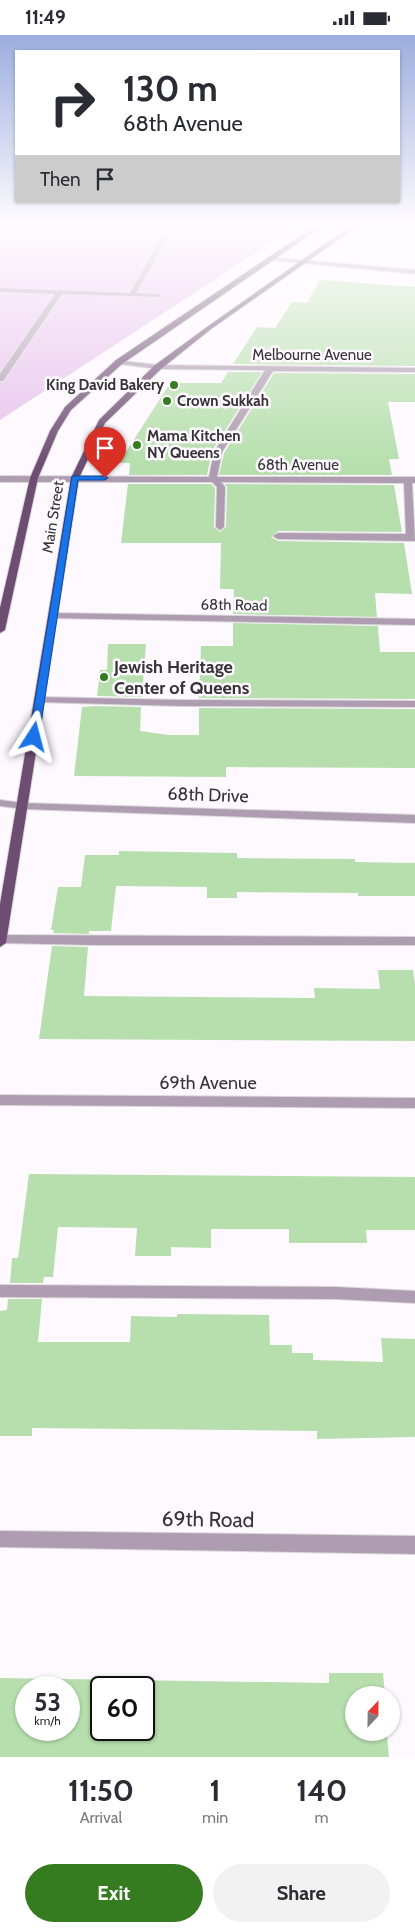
<!DOCTYPE html>
<style>
body{margin:0;font-family:Cabin,sans-serif;background:#f2f2f3;color:#2b2b33;height:100vh;display:flex;flex-direction:column;font-size:19px;white-space:nowrap}
*{box-sizing:border-box;margin:0}
p{font-size:16px;color:#7c7c81}
.icon{flex:none;width:28px;height:28px;fill:none;stroke:currentColor;stroke-width:2;stroke-linecap:round;stroke-linejoin:round}
.map{position:relative;height:1722px;overflow:hidden}
.side{display:flex;flex-direction:column;background:#fff;flex:1}
.side>*{flex:none}
.banner{position:absolute;left:15px;top:15px;width:385px;height:152px;border-radius:0px;box-shadow:0 1px 4px #0004;background:#fff;color:#2b2b33;overflow:hidden}
.needle{width:32px;rotate:22deg}
.fabs{position:absolute;left:345px;top:1651px;display:grid;gap:10px}
.fabs a{display:grid;place-items:center;width:55px;height:55px;border-radius:50%;background:#fff;box-shadow:0 1px 4px #0004;font-size:25px}
.speed{position:absolute;left:15px;top:1641px;display:flex;gap:10px;font-size:25px;font-weight:700;text-align:center}
.speed>*{display:grid;place-content:center;width:65px;height:65px;border-radius:50%;background:#fff;box-shadow:0 1px 4px #0004;line-height:1}
.speed small{font-size:12px;font-weight:400}
.speed .limit{border:2px solid #111;border-radius:8px;background:#fff;color:#111}
.pin{position:absolute;display:grid;place-items:center;width:42px;height:42px;color:#fff;margin:-51px -21px;border-radius:50% 50% 50% 0;rotate:-45deg;box-shadow:0 0 5px #0007}
.pin .icon{rotate:45deg}
.me{position:absolute;width:55px;margin:-28px;rotate:9deg;stroke-linejoin:round;filter:drop-shadow(0 0 4px #0008)}
.turn{display:flex;align-items:center;gap:18px;height:105px;padding:0 25px;font-size:22px}
.turn .icon{width:65px;height:65px;stroke-width:2.5}
.turn b{display:block;font-size:35px;line-height:42px}
.then{display:flex;align-items:center;height:48px;padding:0 25px;background:#0003;gap:10px;font-size:19px}
.eta{display:flex;justify-content:space-evenly;align-items:center;height:85px;text-align:center}
.eta b{font-size:30px;font-weight:700;line-height:35px}
.action{display:flex;gap:10px;margin-top:auto;padding:10px 25px}
.action a{flex:1;height:58px;border-radius:30px;background:#357b1f;color:#fff;font-size:20px;font-weight:700;line-height:58px;text-align:center}
.action a+a{background:#f2f2f3;color:#2b2b33}
.status{display:flex;justify-content:space-between;align-items:center;height:35px;padding:0 25px;background:#fff;direction:ltr}
.status svg{height:14px;fill:currentColor}
.map>svg:first-child{display:block}
</style>
<div class="status"><b>11:49</b><svg viewBox="0 0 49 12"><path d="M0 12V9h3v3zM5 12V6h3v6zM10 12V3h3v9zM15 12V0h3v12zM26 1h20v11H26zM47 4h2v5h-2z"/></svg></div>
<div class="map">
<svg width="415" height="1722" viewBox="0 0 415 1722">
<rect width="100%" height="100%" fill="#fef9ff"/>
<!-- green -->
<polygon fill="#e6c2eb" points="0,189 300,189 0,385"/>
<!-- building -->
<g fill="#b7dfad" fill-rule="evenodd">
<polygon points="320,245 415,252 415,331 233,329 257,292 275,293 292,267 307,268"/>
<polygon points="228,337 262,337 212,416 207,440 129,440 130,428 119,428 170,348 221,348"/>
<polygon points="274,338 415,339 415,367 388,367 399,424 389,424 392,440 219,440 224,418"/>
<polygon points="128,449 211,449 215,453 214,492 220,497 226,492 227,452 225,449 394,450 402,497 278,496 271,502 278,506 404,508 412,559 375,558 377,582 233,579 234,554 220,554 221,508 121,508"/>
<polygon points="233,588 378,591 380,617 415,617 415,664 199,663 201,611 233,611"/>
<polygon points="108,609 146,609 142,662 97,661 100,635 107,635"/>
<polygon points="96,671 141,672 140,696 169,700 199,700 199,673 415,674 415,733 226,732 226,742 74,741 82,672"/>
<polygon points="119,816 237,818 237,823 355,824 355,827 415,828 415,861 358,861 358,858 237,857 237,863 207,863 207,852 116,851 111,896 89,896 89,899 53,898 54,895 51,895 58,852 81,852 85,820 119,820"/>
<polygon points="52,911 88,912 84,961 315,963 314,953 380,954 378,935 413,935 415,950 415,1006 39,1004"/>
<polygon points="29,1139 415,1142 415,1195 366,1195 367,1208 289,1208 289,1194 211,1194 211,1213 171,1212 171,1221 135,1221 137,1193 58,1192 53,1242 44,1242 43,1248 10,1248 12,1223 18,1223"/>
<polygon points="8,1264 42,1264 38,1307 130,1307 131,1281 177,1282 177,1279 269,1280 270,1310 292,1310 292,1318 313,1318 313,1325 383,1327 381,1303 415,1304 415,1402 317,1404 317,1396 32,1393 32,1401 0,1401 0,1276 7,1275"/>
<path d="M329,1638H383L385,1660H354V1698H387L389,1722H0V1643L329,1648ZM26,1652H69V1695H26ZM101,1652H144V1695H101Z"/>
</g>
<g fill="none" stroke-linecap="round" stroke-linejoin="round">
<!-- minor casing -->
<g stroke="#dad6db" stroke-width="2">
<g id="minor">
<polygon points="3,189 9,189 0,199 0,193"/>
<polygon points="169,189 175,189 136,258 159,259 161,260 161,262 62,259 3,346 0,346 0,339 55,259 0,257 0,253 130,258"/>
<polygon points="269,222 415,235 415,239 267,225 267,223"/>
<polygon points="116,325 158,330 415,333 415,337 273,336 222,417 217,442 415,442 415,448 412,448 415,506 278,504 273,501 278,498 406,499 404,448 221,447 225,452 224,492 220,495 216,492 217,452 212,447 0,447 0,441 209,442 214,417 265,335 158,334 119,329 115,327"/>
<polygon points="53,578 415,584 415,590 50,583 48,581"/>
<polygon points="40,662 180,665 415,666 415,672 180,671 36,667 35,665"/>
<polygon points="0,765 23,768 415,780 415,788 23,774 0,771"/>
<polygon points="0,900 415,902 415,910 94,910 1,908"/>
<polygon points="0,1060 415,1063 415,1073 0,1070"/>
<polygon points="0,1250 336,1252 415,1256 415,1268 336,1264 0,1262"/>
<polygon points="0,1496 415,1501 415,1519 0,1512"/>
</g>
</g>
<!-- major casing -->
<g stroke="#dad6db" stroke-width="2">
<g id="major">
<polygon points="318,189 326,189 122,329 71,375 58,396 38,443 5,595 0,598 0,573 30,443 50,396 65,372 116,325"/>
<polygon points="353,189 361,189 211,294 161,334 105,388 79,443 6,908 0,912 0,869 71,443 99,385 155,330 207,292"/>
</g>
</g>
<!-- minor -->
<use href="#minor" fill="#ae9cb0" fill-rule="evenodd"/>
<!-- major -->
<use href="#major" fill="#6d4e72" fill-rule="evenodd"/>
</g>
<!-- sky -->
<linearGradient id="sky" x2="0" y2="1"><stop stop-color="#9cadde"/><stop offset="0.44" stop-color="#fffcff"/><stop offset="1" stop-color="#fffcff" stop-opacity="0"/></linearGradient>
<rect width="415" height="430" fill="url(#sky)"/>
<!-- route -->
<polygon fill="#1a73e8" stroke="#114b97" points="72,441 105,441 108,443 105,445 78,445 39,702 34,705 29,702"/>
<!-- markers -->
<g fill="#357b1f" stroke="#fef9ff" stroke-width="2">
<circle cx="174" cy="350" r="5"/>
<circle cx="167" cy="366" r="5"/>
<circle cx="137" cy="410" r="5"/>
<circle cx="104" cy="642" r="5"/>
</g>
<g text-anchor="middle" dominant-baseline="central" stroke-width="5" stroke-linejoin="round" paint-order="stroke">
<!-- far-street labels -->
<g font-size="15" fill="#373437" stroke="#fef9ff">
<text x="312" y="320">Melbourne Avenue</text>
<text x="298" y="430">68th Avenue</text>
<text transform="translate(53 482) rotate(-81)">Main Street</text>
<text transform="translate(234 570) rotate(1)">68th Road</text>
</g>
<!-- far-poi labels -->
<g font-size="15" font-weight="bold" fill="#373437" stroke="#fef9ff" text-anchor="start">
<text x="164" y="350" text-anchor="end">King David Bakery</text>
<text x="177" y="366">Crown Sukkah</text>
<text x="147" y="401">Mama Kitchen<tspan x="147" dy="17">NY Queens</tspan></text>
</g>
<!-- poi labels -->
<g font-size="18" font-weight="bold" fill="#373437" stroke="#fef9ff" text-anchor="start">
<text x="114" y="632">Jewish Heritage<tspan x="114" dy="21">Center of Queens</tspan></text>
</g>
<!-- street labels -->
<g font-size="18" fill="#373437" stroke="#fef9ff">
<text transform="translate(208 760) rotate(2)">68th Drive</text>
<text x="208" y="1048">69th Avenue</text>
</g>
<!-- near-street labels -->
<g font-size="21" fill="#373437" stroke="#fef9ff">
<text transform="translate(208 1484) rotate(1)">69th Road</text>
</g>
</g>
</svg>
<div class="fabs">
<a><svg class="needle" viewBox="-14 -14 28 28"><path d="M0-13l5 13h-10z" fill="#e53935"/><path d="M0 13l5-13h-10z" fill="#7c7c81"/></svg></a>
</div>
<div class="speed"><div>53<small>km/h</small></div><div class="limit">60</div></div>
<div class="pin" style="left:105px;top:443px;background:#d93025"><svg class="icon" aria-label="arrive" viewBox="0 0 24 24"><path d="M6 21V4h12l-3 4 3 4H6"/></svg></div>
<svg class="me" style="left:34px;top:702px" viewBox="-20 -20 40 40"><path d="M0-17L14 15 0 8-14 15z" fill="#1a73e8" stroke="#fff" stroke-width="4"/></svg>
<div class="banner">
<div class="turn"><svg class="icon" aria-label="right" viewBox="0 0 24 24"><path d="M7 20v-9h11M14 6l5 5-5 5"/></svg><div><b>130 m</b>68th Avenue</div></div>
<div class="then">Then<svg class="icon" aria-label="arrive" viewBox="0 0 24 24"><path d="M6 21V4h12l-3 4 3 4H6"/></svg></div>
</div>
</div>
<section class="side">
<div class="eta">
<div><b>11:50</b><p>Arrival</p></div>
<div><b>1</b><p>min</p></div>
<div><b>140</b><p>m</p></div>
</div>
<div class="action"><a>Exit</a><a>Share</a></div>
</section>
